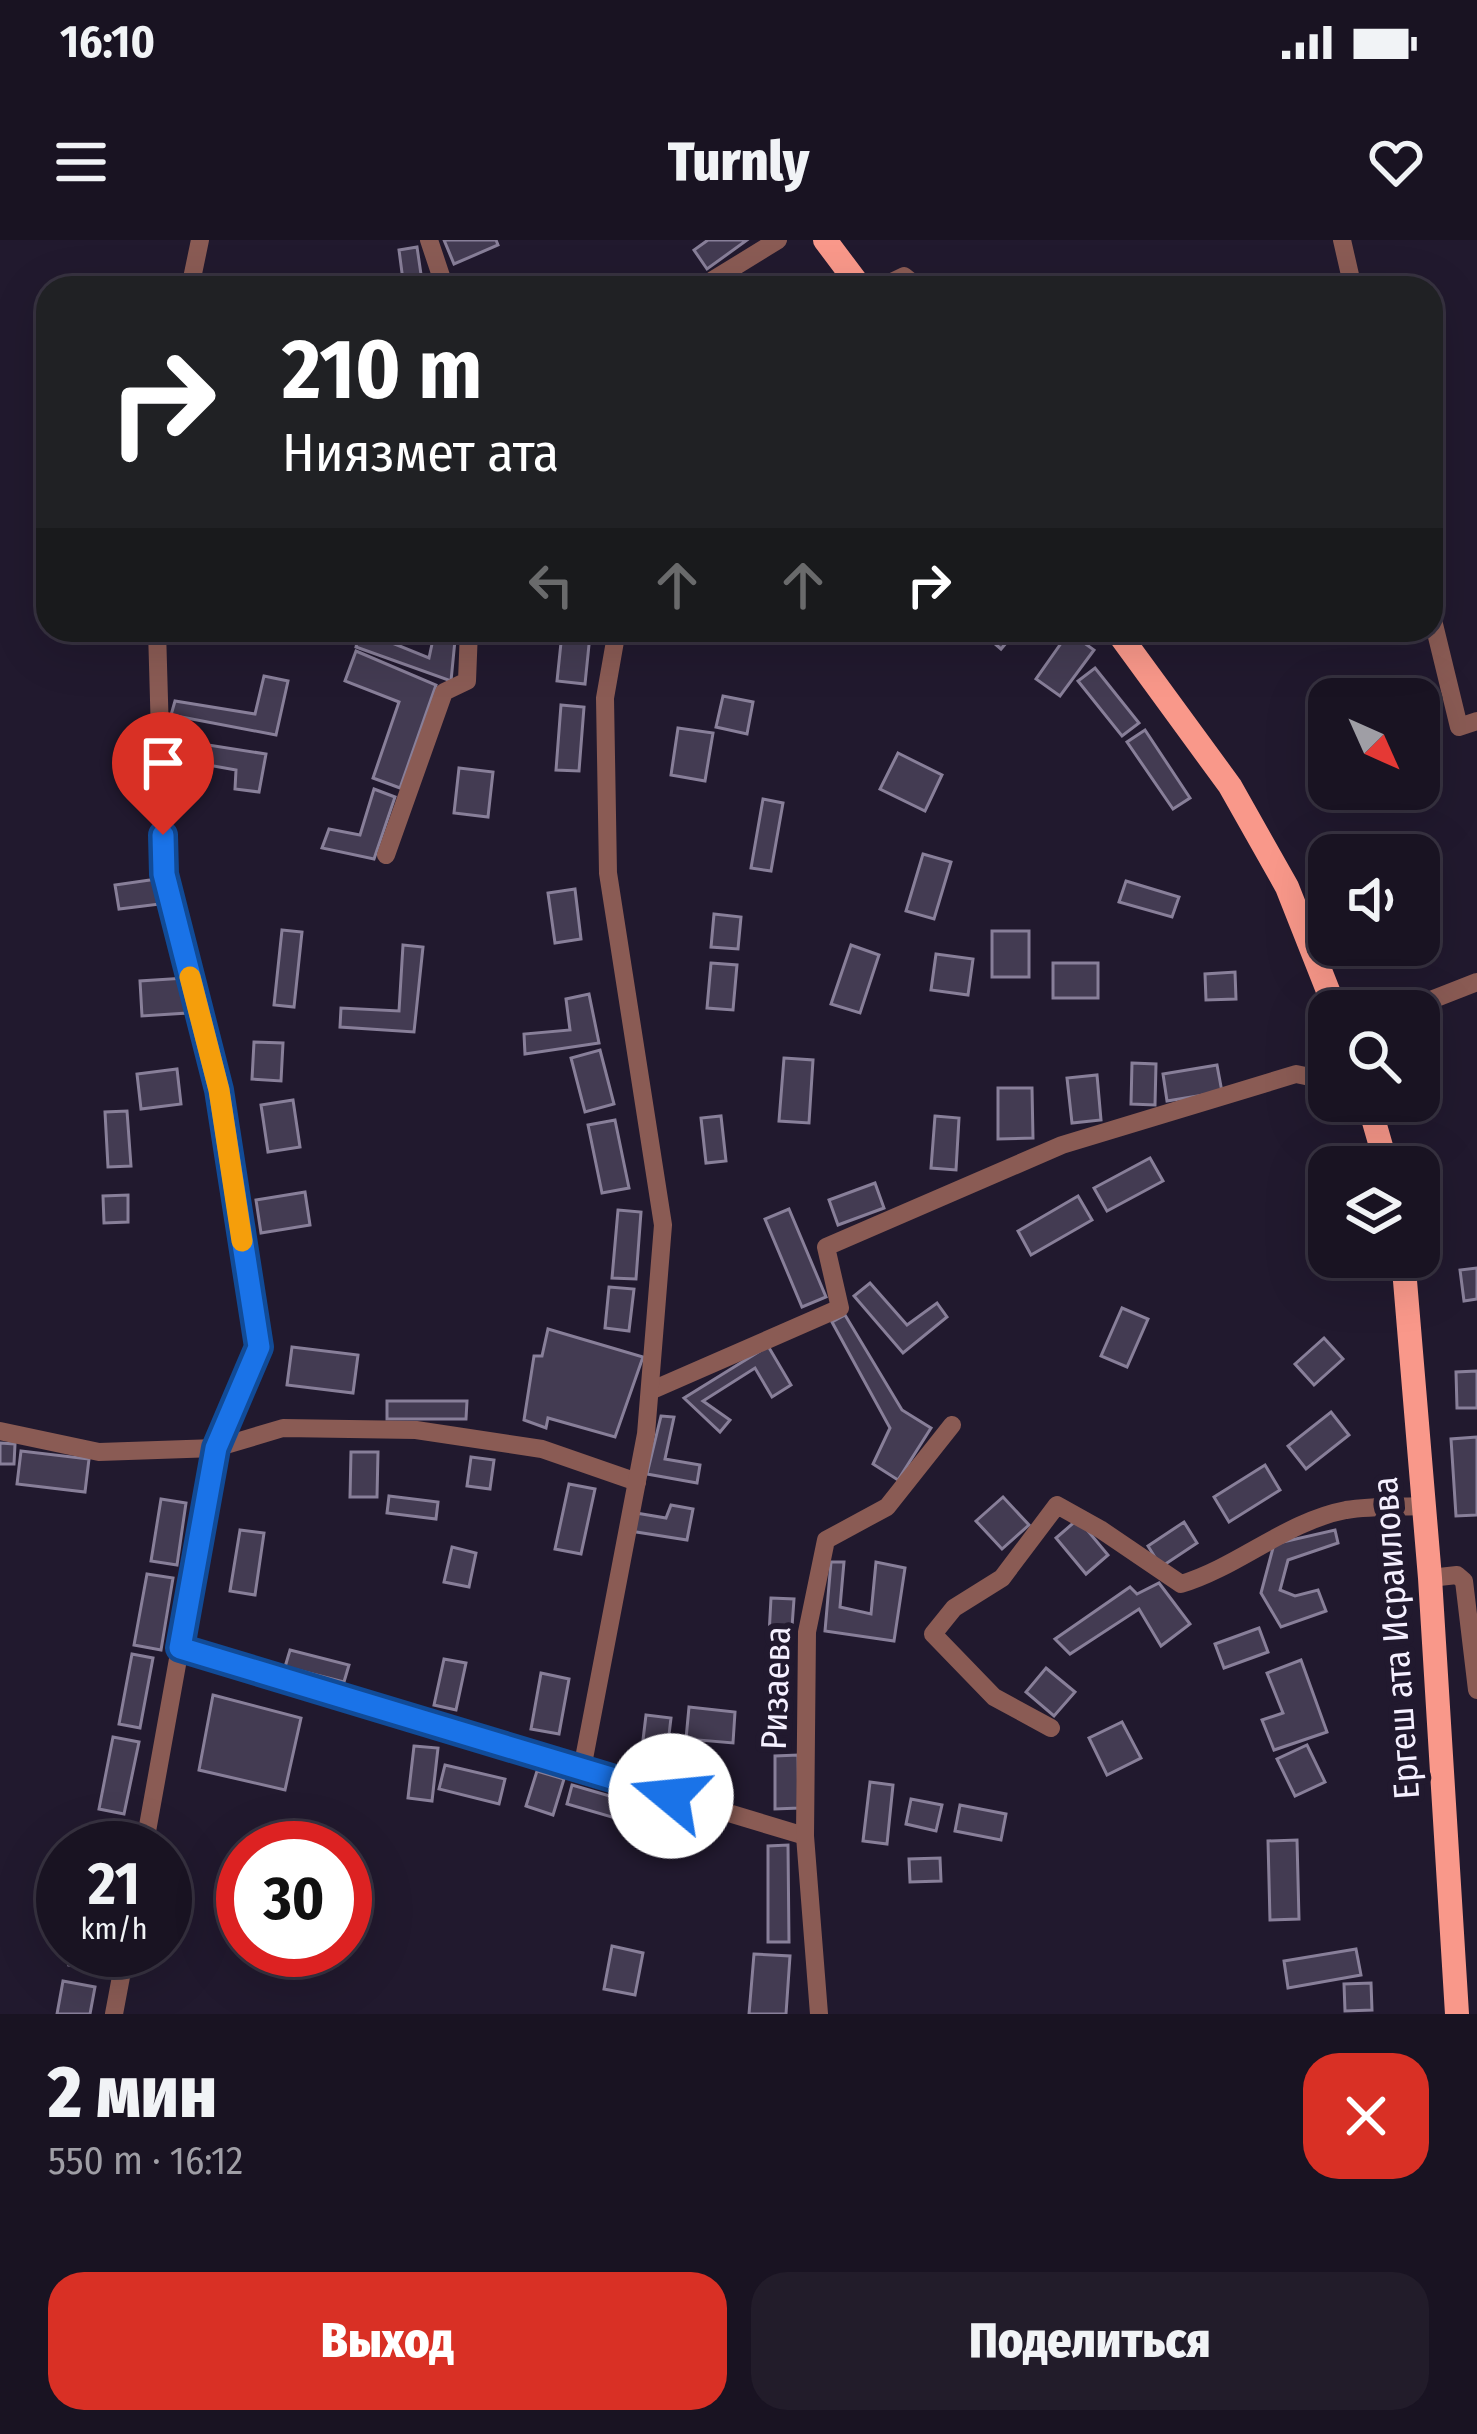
<!DOCTYPE html>
<html lang="ru">
<meta charset="utf-8">
<style>
body{margin:0;font-family:"Fira Sans Condensed",sans-serif;background:#221c2a;color:#f1f3f6;height:100vh;display:flex;flex-direction:column;font-size:45px;white-space:nowrap}
*{box-sizing:border-box;margin:0}
p{font-size:39px;color:#9f9ea5}
.icon{flex:none;width:66px;height:66px;fill:none;stroke:currentColor;stroke-width:2;stroke-linecap:round;stroke-linejoin:round}
.map{position:relative;height:1774px;overflow:hidden}
.drawer{display:flex;flex-direction:column;background:#191322;flex:1}
.drawer>*{flex:none}
.guide{position:absolute;left:36px;top:36px;width:1407px;height:366px;border-radius:36px;box-shadow:0 12px 48px #0002,0 0 0 3px #373240;background:#202124;color:#fff;overflow:hidden}
.needle{width:78px;rotate:135deg}
.buttons{position:absolute;left:1308px;top:438px;display:grid;gap:24px}
.buttons a{display:grid;place-items:center;width:132px;height:132px;border-radius:24px;background:#191322;box-shadow:0 12px 48px #0002,0 0 0 3px #373240;font-size:60px}
.speed{position:absolute;left:36px;top:1581px;display:flex;gap:24px;font-size:60px;font-weight:700;text-align:center}
.speed>*{display:grid;place-content:center;width:156px;height:156px;border-radius:50%;background:#191322;box-shadow:0 12px 48px #0002,0 0 0 3px #373240;line-height:1}
.speed small{font-size:30px;font-weight:400}
.speed .limit{border:18px solid #d22;background:#fff;color:#111}
.pin{position:absolute;display:grid;place-items:center;width:102px;height:102px;color:#fff;margin:-123px -51px;border-radius:50% 50% 50% 0;rotate:-45deg;box-shadow:0 0 12px #0007}
.pin .icon{rotate:45deg}
.me{position:absolute;width:132px;margin:-66px;rotate:287deg;stroke-linejoin:round;filter:drop-shadow(0 0 9px #0008)}
.turn{display:flex;align-items:center;gap:42px;height:252px;padding:0 48px;font-size:54px}
.turn .icon{width:156px;height:156px;stroke-width:2.5}
.turn b{display:block;font-size:84px;line-height:102px}
.lanes{display:flex;align-items:center;height:114px;padding:0 48px;background:#0003;justify-content:center;gap:60px;direction:ltr}
.lanes .off{opacity:.35}
.round{display:grid;place-items:center;flex:none;width:126px;height:126px;border-radius:36px;background:#221c2a}
.overview{display:flex;align-items:center;justify-content:space-between;height:204px;padding:0 48px}
h1{font-size:72px;font-weight:800;line-height:90px}
.cta{display:flex;gap:24px;margin-top:auto;padding:24px 48px}
.cta a{flex:1;height:138px;border-radius:36px;background:#d93025;color:#fff;font-size:48px;font-weight:800;line-height:138px;text-align:center}
.cta a+a{background:#221c2a;color:#f1f3f6}
.status{display:flex;justify-content:space-between;align-items:center;height:84px;padding:0 60px;background:#191322;direction:ltr}
.status svg{height:33px;fill:currentColor}
header{display:flex;justify-content:space-between;align-items:center;height:156px;padding:0 48px;background:#191322;font-size:54px;font-weight:800}
.map>svg:first-child{display:block}
</style>
<div class="status"><b>16:10</b><svg viewBox="0 0 49 12"><path d="M0 12V9h3v3zM5 12V6h3v6zM10 12V3h3v9zM15 12V0h3v12zM26 1h20v11H26zM47 4h2v5h-2z"/></svg></div>
<header><svg class="icon" aria-label="menu" viewBox="0 0 24 24"><path d="M4 6h16M4 12h16M4 18h16"/></svg>Turnly<svg class="icon" aria-label="heart" viewBox="0 0 24 24"><path d="M12 20l-8-8c-3-5 5-10 8-4 3-6 11-1 8 4z"/></svg></header>
<div class="map">
<svg width="1477" height="1774" viewBox="0 0 1477 1774">
<rect width="100%" height="100%" fill="#21192e"/>
<!-- building -->
<g fill="#433b52" stroke="#887f99" stroke-width="3">
<polygon points="444,0 496,0 498,5 454,24"/>
<polygon points="708,0 747,0 707,29 694,10"/>
<polygon points="417,7 423,48 404,48 399,10"/>
<polygon points="360,390 429,418 435,390 456,390 451,441 356,407"/>
<polygon points="979,390 1017,390 1001,409"/>
<polygon points="1069,392 1094,410 1060,456 1036,439"/>
<polygon points="562,393 590,395 585,444 557,441"/>
<polygon points="356,411 436,445 400,548 373,538 399,462 345,441"/>
<polygon points="1095,428 1139,483 1122,496 1078,441"/>
<polygon points="264,436 288,441 276,495 171,475 175,461 255,474"/>
<polygon points="723,456 753,462 747,494 716,487"/>
<polygon points="561,465 584,467 579,531 556,530"/>
<polygon points="678,488 713,493 705,541 671,535"/>
<polygon points="1145,490 1190,558 1173,569 1127,502"/>
<polygon points="170,499 266,514 259,552 235,549 236,530 169,518"/>
<polygon points="898,513 942,535 925,571 880,549"/>
<polygon points="459,528 493,532 488,577 454,573"/>
<polygon points="374,549 395,557 374,619 322,608 329,589 360,595"/>
<polygon points="763,559 783,563 771,631 751,628"/>
<polygon points="923,614 951,622 934,679 906,671"/>
<polygon points="1419,627 1436,663 1419,671"/>
<polygon points="157,639 160,664 119,669 115,645"/>
<polygon points="1126,641 1179,657 1172,677 1119,662"/>
<polygon points="575,649 581,699 555,703 548,653"/>
<polygon points="714,674 741,677 738,709 711,707"/>
<polygon points="282,690 302,692 294,767 274,765"/>
<rect x="992" y="691" width="37" height="46"/>
<polygon points="403,705 423,707 414,792 340,787 341,768 399,771"/>
<polygon points="851,705 879,715 860,773 831,764"/>
<polygon points="936,714 973,719 968,755 931,750"/>
<polygon points="711,723 737,725 733,770 707,768"/>
<rect x="1053" y="723" width="45" height="35"/>
<polygon points="1235,732 1236,759 1206,760 1205,734"/>
<polygon points="185,738 187,773 142,776 140,741"/>
<polygon points="589,754 599,803 525,814 524,794 570,790 566,759"/>
<polygon points="254,802 283,803 281,841 252,839"/>
<polygon points="600,810 614,864 585,872 571,818"/>
<polygon points="784,818 813,820 809,883 779,881"/>
<polygon points="1132,823 1156,824 1155,865 1131,864"/>
<polygon points="1217,825 1222,852 1167,861 1163,834"/>
<polygon points="177,829 181,864 141,869 137,834"/>
<polygon points="1097,835 1101,880 1072,883 1067,838"/>
<polygon points="998,848 1032,848 1033,898 998,899"/>
<polygon points="293,860 300,907 268,912 261,865"/>
<polygon points="127,871 131,926 108,927 105,872"/>
<polygon points="721,876 726,921 706,923 701,878"/>
<polygon points="935,876 959,878 956,930 931,928"/>
<polygon points="615,880 629,948 602,953 588,885"/>
<polygon points="1150,918 1163,941 1107,971 1094,948"/>
<polygon points="875,943 884,968 838,985 829,960"/>
<polygon points="305,952 310,985 261,993 256,960"/>
<polygon points="128,955 128,982 104,983 103,956"/>
<polygon points="1078,956 1092,980 1031,1015 1018,991"/>
<polygon points="789,969 826,1057 802,1067 765,979"/>
<polygon points="618,970 641,972 636,1039 612,1038"/>
<polygon points="1477,1028 1477,1059 1464,1061 1460,1030"/>
<polygon points="870,1043 907,1085 937,1063 947,1077 903,1113 854,1056"/>
<polygon points="609,1047 634,1049 629,1091 605,1088"/>
<polygon points="1122,1068 1148,1079 1127,1127 1101,1116"/>
<polygon points="845,1075 902,1170 931,1188 898,1240 873,1224 890,1188 832,1082"/>
<polygon points="548,1089 643,1117 615,1197 548,1178 546,1188 524,1180 534,1116 542,1116"/>
<polygon points="1324,1098 1343,1119 1314,1145 1295,1124"/>
<polygon points="768,1106 791,1145 772,1157 755,1128 703,1161 730,1180 720,1192 684,1158"/>
<polygon points="292,1107 358,1115 353,1153 287,1145"/>
<polygon points="1477,1131 1477,1168 1457,1168 1456,1132"/>
<polygon points="387,1161 467,1161 466,1179 387,1179"/>
<polygon points="1331,1172 1349,1195 1306,1229 1288,1206"/>
<polygon points="661,1176 674,1177 665,1219 700,1225 697,1243 647,1234"/>
<polygon points="1477,1197 1477,1275 1456,1276 1451,1199"/>
<polygon points="0,1203 15,1204 14,1224 0,1224"/>
<polygon points="21,1211 89,1219 85,1252 17,1244"/>
<polygon points="351,1212 378,1212 377,1257 350,1257"/>
<polygon points="471,1217 494,1220 490,1249 467,1246"/>
<polygon points="1265,1225 1280,1250 1229,1282 1214,1257"/>
<polygon points="569,1244 595,1249 581,1314 555,1309"/>
<polygon points="389,1256 438,1262 436,1279 387,1273"/>
<polygon points="1003,1257 1029,1285 1002,1309 976,1281"/>
<polygon points="161,1259 186,1263 177,1325 151,1321"/>
<polygon points="671,1265 693,1269 687,1300 630,1291 636,1273 666,1278"/>
<polygon points="1078,1279 1108,1315 1086,1334 1056,1298"/>
<polygon points="1184,1282 1197,1303 1161,1327 1148,1306"/>
<polygon points="240,1290 264,1293 255,1355 230,1351"/>
<polygon points="1335,1290 1338,1303 1288,1320 1280,1350 1295,1356 1318,1350 1326,1371 1281,1387 1261,1353 1274,1304"/>
<polygon points="452,1307 476,1313 469,1347 444,1342"/>
<polygon points="831,1322 844,1322 840,1367 871,1374 876,1322 905,1328 894,1401 825,1391"/>
<polygon points="147,1334 173,1338 161,1410 134,1405"/>
<polygon points="1159,1343 1190,1384 1161,1406 1139,1369 1070,1414 1055,1399 1130,1347 1137,1354"/>
<polygon points="771,1358 794,1359 790,1415 768,1414"/>
<polygon points="1259,1388 1268,1412 1224,1428 1215,1404"/>
<polygon points="290,1410 349,1425 344,1442 285,1427"/>
<polygon points="132,1414 153,1418 140,1488 119,1484"/>
<polygon points="444,1419 466,1423 456,1470 434,1465"/>
<polygon points="1301,1420 1327,1492 1274,1510 1262,1480 1283,1473 1267,1433"/>
<polygon points="1046,1428 1075,1452 1054,1476 1026,1452"/>
<polygon points="541,1433 569,1439 559,1494 531,1489"/>
<polygon points="213,1455 301,1478 285,1550 199,1530"/>
<polygon points="689,1467 735,1472 733,1503 686,1499"/>
<polygon points="646,1475 671,1478 665,1528 640,1525"/>
<polygon points="1122,1482 1141,1518 1107,1535 1089,1498"/>
<polygon points="113,1497 139,1502 124,1574 99,1569"/>
<polygon points="1307,1505 1325,1542 1295,1556 1277,1519"/>
<polygon points="414,1506 438,1508 432,1561 408,1558"/>
<polygon points="798,1515 799,1568 775,1569 775,1516"/>
<polygon points="445,1525 505,1539 499,1564 439,1549"/>
<polygon points="537,1531 564,1539 553,1575 526,1566"/>
<polygon points="870,1542 893,1545 887,1604 863,1601"/>
<polygon points="572,1545 682,1577 677,1596 567,1564"/>
<polygon points="911,1559 942,1565 936,1591 906,1584"/>
<polygon points="960,1565 1006,1574 1001,1600 955,1591"/>
<polygon points="98,1582 124,1586 120,1608 94,1608"/>
<polygon points="1297,1600 1299,1679 1270,1680 1268,1601"/>
<polygon points="788,1605 789,1702 768,1702 768,1606"/>
<polygon points="940,1618 941,1641 910,1642 909,1619"/>
<polygon points="612,1706 643,1713 635,1755 604,1749"/>
<polygon points="1356,1709 1361,1735 1288,1748 1284,1721"/>
<polygon points="72,1710 103,1710 100,1730 69,1725"/>
<polygon points="754,1714 790,1716 786,1774 749,1774"/>
<polygon points="63,1741 95,1747 90,1774 57,1774"/>
<polygon points="1371,1743 1372,1770 1345,1771 1344,1744"/>
</g>
<g fill="none" stroke-linecap="round" stroke-linejoin="round">
<!-- minor -->
<g stroke="#8a5b54" stroke-width="18">
<polyline points="429,0 445,48"/>
<polyline points="1342,0 1353,48"/>
<polyline points="190,48 200,0"/>
<polyline points="708,48 713,40 778,0"/>
<polyline points="879,48 904,36 919,48"/>
<polyline points="1431,372 1459,487 1477,481"/>
<polyline points="386,615 444,452 467,441 469,390"/>
<polyline points="1403,771 1477,742"/>
<polyline points="650,1151 840,1068 826,1007 1062,905 1296,834 1329,841"/>
<polyline points="0,1191 99,1212 216,1208 283,1188 416,1190 542,1209 637,1242"/>
<polyline points="1430,1338 1457,1335 1464,1341 1477,1450"/>
<polyline points="180,1408 805,1596"/>
<path d="M1051,1488L994,1457L933,1394L954,1368L1002,1338L1057,1265L1100,1289L1181,1344C1238,1327 1287,1281 1346,1270C1371,1266 1398,1267 1423,1266"/>
<polyline points="582,1529 646,1194 663,985 608,633 605,458 617,390"/>
<polyline points="144,1608 216,1208 259,1107 219,850 164,634 157,390"/>
<polyline points="114,1774 126,1710"/>
<polyline points="819,1774 805,1596 807,1392 826,1300 887,1267 952,1185"/>
</g>
<!-- major -->
<g stroke="#f9988a" stroke-width="24">
<polyline points="825,0 861,48"/>
<polyline points="1116,390 1230,546 1287,647 1336,771"/>
<polyline points="1368,861 1387,927"/>
<polyline points="1403,1017 1430,1338 1457,1774"/>
</g>
</g>
<g fill="none" stroke-linecap="round" stroke-linejoin="round">
<!-- route casing -->
<g stroke="#114b97" stroke-width="30">
<polyline id="route" points="163,595 164,634 219,850 259,1107 216,1208 180,1408 671,1556"/>
</g>
<!-- route -->
<use href="#route" stroke="#1a73e8" stroke-width="21"/>
<!-- slow -->
<polyline stroke="#f59e0b" stroke-width="21" points="190,737 219,850 242,1001"/>
</g>
<g text-anchor="middle" dominant-baseline="central" stroke-width="12" stroke-linejoin="round" paint-order="stroke">
<!-- street labels -->
<g font-size="36" fill="#f5f0ff" stroke="#21192e">
<text transform="translate(1396 1398) rotate(-94)">Ергеш ата Исраилова</text>
<text transform="translate(776 1448) rotate(-88)">Ризаева</text>
</g>
</g>
</svg>
<div class="buttons">
<a><svg class="needle" viewBox="-14 -14 28 28"><path d="M0-13l5 13h-10z" fill="#e53935"/><path d="M0 13l5-13h-10z" fill="#9f9ea5"/></svg></a>
<a><svg class="icon" aria-label="sound" viewBox="0 0 24 24"><path d="M4 9h4l5-4v14l-5-4H4zM17 9q2 3 0 6"/></svg></a>
<a><svg class="icon" aria-label="search" viewBox="0 0 24 24"><circle cx="10" cy="10" r="6"/><path d="M15 15l6 6"/></svg></a>
<a><svg class="icon" aria-label="layers" viewBox="0 0 24 24"><path d="M12 4l9 5-9 5-9-5zM3 14l9 5 9-5"/></svg></a>
</div>
<div class="speed"><div>21<small>km/h</small></div><div class="limit">30</div></div>
<div class="pin" style="left:163px;top:595px;background:#d93025"><svg class="icon" aria-label="arrive" viewBox="0 0 24 24"><path d="M6 21V4h12l-3 4 3 4H6"/></svg></div>
<svg class="me" style="left:671px;top:1556px" viewBox="-20 -20 40 40"><circle r="19" fill="#fff"/><path d="M0-13L10 11 0 6-10 11z" fill="#1a73e8"/></svg>
<div class="guide">
<div class="turn"><svg class="icon" aria-label="right" viewBox="0 0 24 24"><path d="M7 20v-9h11M14 6l5 5-5 5"/></svg><div><b>210 m</b>Ниязмет ата</div></div>
<div class="lanes"><svg class="icon off" aria-label="left" viewBox="0 0 24 24"><path d="M17 20v-9H6M10 6l-5 5 5 5"/></svg><svg class="icon off" aria-label="ahead" viewBox="0 0 24 24"><path d="M12 20V5M6 11l6-6 6 6"/></svg><svg class="icon off" aria-label="ahead" viewBox="0 0 24 24"><path d="M12 20V5M6 11l6-6 6 6"/></svg><svg class="icon" aria-label="right" viewBox="0 0 24 24"><path d="M7 20v-9h11M14 6l5 5-5 5"/></svg></div>
</div>
</div>
<section class="drawer">
<div class="overview"><div><h1>2 мин</h1><p>550 m · 16:12</p></div><a class="round" style="background:#d93025;color:#fff"><svg class="icon" aria-label="close" viewBox="0 0 24 24"><path d="M6 6l12 12M18 6L6 18"/></svg></a></div>
<div class="cta"><a>Выход</a><a>Поделиться</a></div>
</section>
